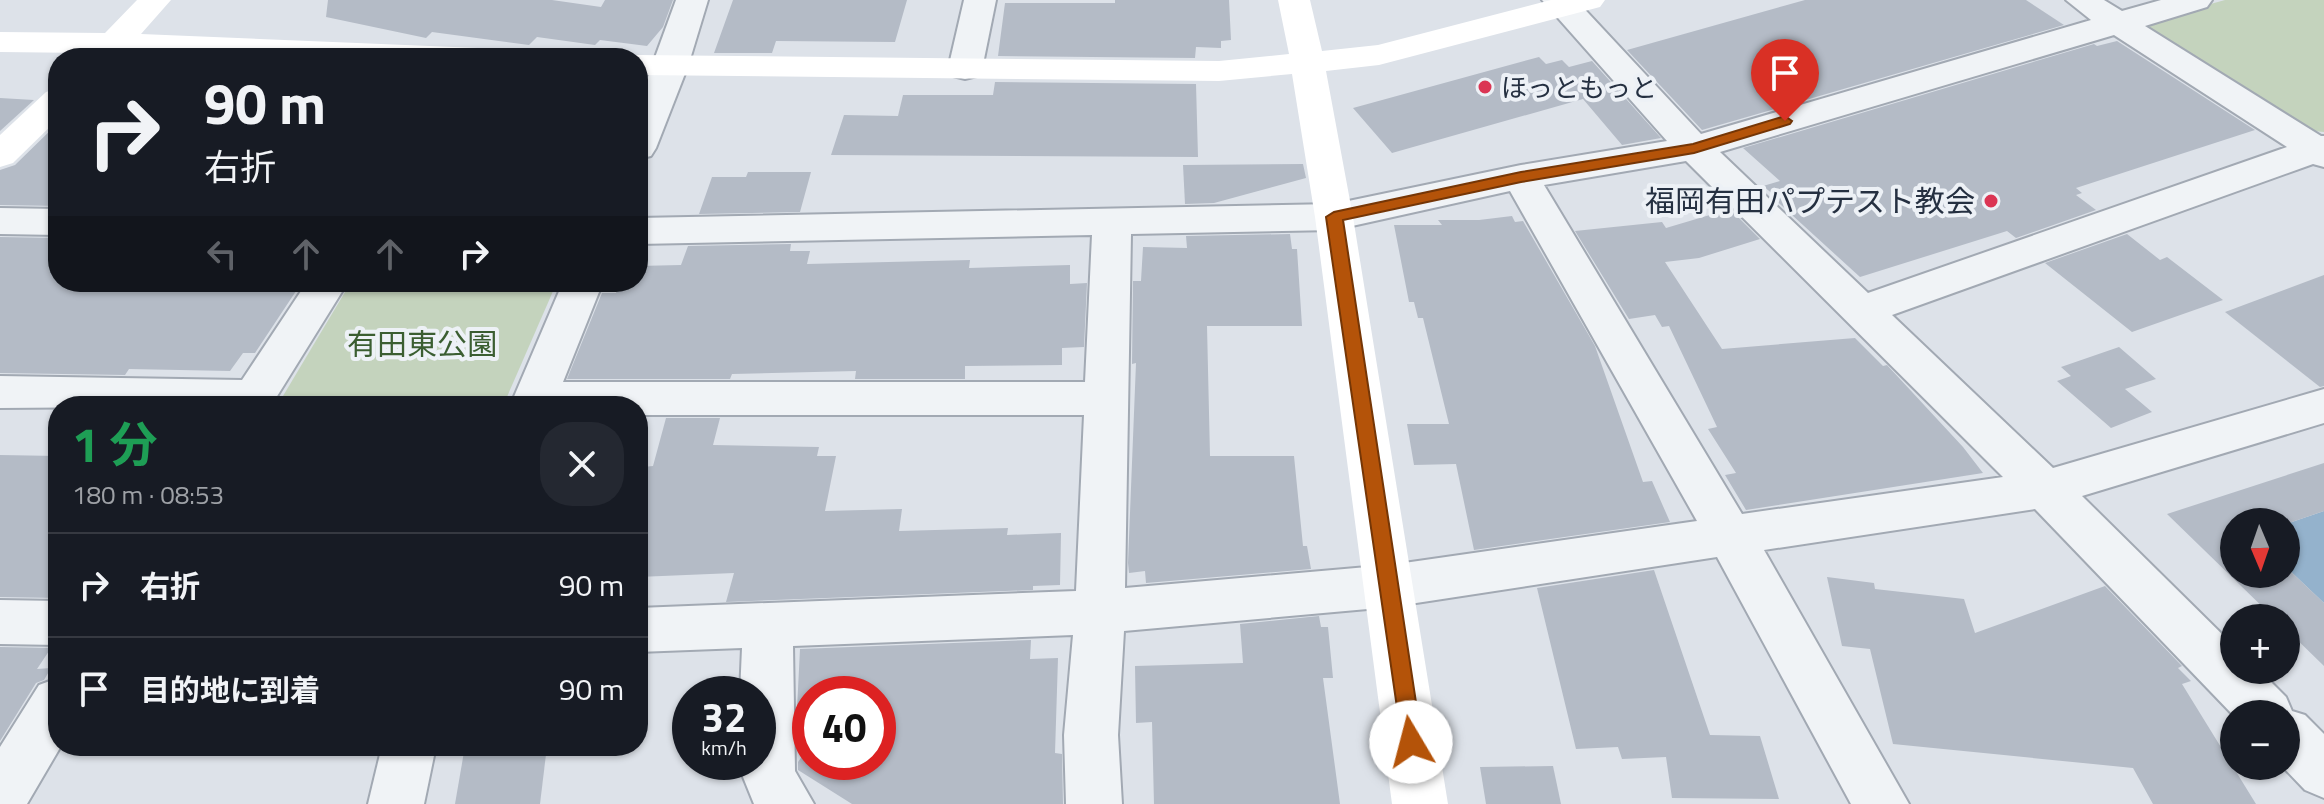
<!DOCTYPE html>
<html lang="ja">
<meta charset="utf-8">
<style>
body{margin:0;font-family:"Titillium Web","Noto Sans JP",sans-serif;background:#242831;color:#f1f3f6;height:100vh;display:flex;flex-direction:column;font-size:30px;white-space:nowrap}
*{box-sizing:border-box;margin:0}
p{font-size:26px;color:#9ea1a6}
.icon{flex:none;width:44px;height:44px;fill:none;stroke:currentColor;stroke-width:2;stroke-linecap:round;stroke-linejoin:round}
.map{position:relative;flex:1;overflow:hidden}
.details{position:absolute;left:48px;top:396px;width:600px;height:360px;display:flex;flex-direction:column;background:#171b24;border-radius:32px;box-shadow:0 2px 6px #0004}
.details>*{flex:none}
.top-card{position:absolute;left:48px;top:48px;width:600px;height:244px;border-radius:32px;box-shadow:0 2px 6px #0004;background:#171b24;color:#f1f3f6;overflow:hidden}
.needle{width:52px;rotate:178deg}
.tools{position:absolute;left:2220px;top:508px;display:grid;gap:16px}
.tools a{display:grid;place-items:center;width:80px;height:80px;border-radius:50%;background:#171b24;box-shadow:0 2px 6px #0004;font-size:40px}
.speed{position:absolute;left:672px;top:676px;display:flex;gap:16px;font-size:40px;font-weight:700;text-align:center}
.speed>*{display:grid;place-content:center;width:104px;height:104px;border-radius:50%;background:#171b24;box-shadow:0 2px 6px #0004;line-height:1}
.speed small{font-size:20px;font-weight:400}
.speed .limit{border:12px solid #d22;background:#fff;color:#111}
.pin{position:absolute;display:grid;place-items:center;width:68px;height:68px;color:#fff;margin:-82px -34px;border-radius:50% 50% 50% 0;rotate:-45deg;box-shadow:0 0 8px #0007}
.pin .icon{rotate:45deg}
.me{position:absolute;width:88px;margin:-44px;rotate:352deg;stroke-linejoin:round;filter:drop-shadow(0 0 6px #0008)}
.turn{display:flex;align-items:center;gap:28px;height:168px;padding:0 24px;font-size:36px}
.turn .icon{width:104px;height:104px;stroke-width:2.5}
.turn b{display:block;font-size:56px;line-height:68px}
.lanes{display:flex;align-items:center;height:76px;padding:0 24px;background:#0003;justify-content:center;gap:40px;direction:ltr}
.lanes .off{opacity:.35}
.round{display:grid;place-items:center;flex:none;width:84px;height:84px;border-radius:32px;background:#242831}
.summary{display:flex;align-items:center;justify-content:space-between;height:136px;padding:0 24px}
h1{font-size:48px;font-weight:700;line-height:60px;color:#1e9e55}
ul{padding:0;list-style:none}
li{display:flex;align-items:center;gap:24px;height:104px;padding:0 24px;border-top:2px solid #363941}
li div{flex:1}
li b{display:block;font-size:30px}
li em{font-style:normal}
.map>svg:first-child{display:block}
</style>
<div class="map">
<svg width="2324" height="804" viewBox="0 0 2324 804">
<rect width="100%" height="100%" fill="#dde2e9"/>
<!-- green -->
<g fill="#c4d3bd">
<polygon points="2225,0 2324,0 2324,132 2303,130 2143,33 2142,23"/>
<polygon points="351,282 557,282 503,406 277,406"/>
</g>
<!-- water -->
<polygon fill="#94b2cc" points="2324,511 2324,603 2286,567 2286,524"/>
<!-- building -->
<g fill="#b4bbc6">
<polygon points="328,0 552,0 601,7 605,0 673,0 663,27 647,46 600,40 595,45 537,37 529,45 432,32 426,38 326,17"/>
<polygon points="733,0 907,0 895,42 776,41 772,53 714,53"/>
<polygon points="1115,0 1229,0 1231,40 1221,41 1221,48 1196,47 1195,58 998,56 1005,3 1115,3"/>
<polygon points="1805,0 2026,0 2064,25 1702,130 1627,50"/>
<polygon points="2117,41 2255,130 2076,188 2082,193 2076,195 2096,210 2016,238 2007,231 1860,277 1771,196 1774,195 1763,186 1780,181 1743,148 2094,44 2097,46"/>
<polygon points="1539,57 1546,64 1562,60 1569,67 1592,61 1661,138 1622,145 1583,99 1392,153 1353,108"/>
<polygon points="995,82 1196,84 1198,157 831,155 844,115 898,116 903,95 993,95"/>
<polygon points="0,98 34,100 0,131"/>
<polygon points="58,123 58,206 0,205 0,170 15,165"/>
<polygon points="1303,164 1306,178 1214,203 1185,204 1183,165"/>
<polygon points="748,172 811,172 800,212 699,214 712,177 746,177"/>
<polygon points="1730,209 1760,239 1699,258 1665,262 1722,349 1855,338 1883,366 1887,365 1963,447 1983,473 1746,510 1725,475 1736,473 1708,429 1717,427 1669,326 1662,327 1655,315 1629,319 1575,231 1662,222 1666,228"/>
<polygon points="1512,216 1515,222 1523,221 1595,346 1643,482 1652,481 1670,522 1474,550 1456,464 1414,465 1407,424 1449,424 1423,318 1418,318 1414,302 1409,302 1394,225 1442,225 1438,220 1479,220"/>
<polygon points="1290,234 1292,249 1297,249 1302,326 1207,326 1210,456 1294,456 1303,546 1307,546 1311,569 1146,583 1145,571 1129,573 1128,563 1136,363 1132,364 1133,281 1141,281 1143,247 1187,248 1186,236"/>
<polygon points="2127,234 2160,260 2167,257 2223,300 2132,332 2045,263"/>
<polygon points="0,237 58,238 58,282 302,282 255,353 243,353 230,371 129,369 125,375 0,373"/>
<polygon points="791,244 790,251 810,251 807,264 970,260 969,268 1070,265 1070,284 1087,283 1084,347 1062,348 1062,365 965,366 965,379 855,379 856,371 732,374 730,379 567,379 602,293 616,293 620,282 638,282 638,266 681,265 688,246"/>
<polygon points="2324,275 2324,386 2320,387 2225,312"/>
<polygon points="2119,347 2156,379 2125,389 2152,412 2111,428 2057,381 2071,376 2061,367"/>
<polygon points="666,418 720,418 713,445 819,447 817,456 836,456 825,511 902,509 899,531 1008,528 1007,535 1061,533 1060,585 1033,586 1033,590 726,602 734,573 638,577 638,484 643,467 653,466"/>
<polygon points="0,455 58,456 58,598 0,597"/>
<polygon points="2324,463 2324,511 2286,524 2234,522 2234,574 2286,574 2286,567 2324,603 2324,666 2286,629 2286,618 2274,618 2167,514"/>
<polygon points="1654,570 1710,735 1760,736 1779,799 1672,798 1666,757 1622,759 1618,747 1576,749 1537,588"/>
<polygon points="1827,577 1874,583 1875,589 1964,599 1975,633 2105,586 2182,666 2178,668 2191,681 2182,684 2256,804 2153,804 2133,768 1893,744 1870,649 1842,646"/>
<polygon points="1319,616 1321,627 1328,627 1333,678 1323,678 1340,804 1154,804 1152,722 1136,723 1135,666 1243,663 1240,624"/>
<polygon points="1031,640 1030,659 1058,658 1055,753 1062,754 1063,804 852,804 798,770 798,762 810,745 810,762 878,762 878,694 810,694 810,709 797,709 800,649"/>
<polygon points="0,647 51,648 37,669 51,668 44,680 36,683 0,741"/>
<polygon points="465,746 547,746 540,804 455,804"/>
<polygon points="1553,766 1561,804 1486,804 1480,767"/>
</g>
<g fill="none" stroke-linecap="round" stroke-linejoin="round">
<!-- street casing -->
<g stroke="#a2a9b3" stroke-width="4">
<g id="street">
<polygon points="676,0 708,0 688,66 656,148 651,156 638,159 638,104"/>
<polygon points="964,0 996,0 982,69 977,76 965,79 953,76 948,69"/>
<path d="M1542,0H1576L1701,134L2091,20L2066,0H2104L2122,11L2161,0H2212L2207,7L2145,26L2321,136H2324V167L2313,164L1892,315L2053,468L2324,389V423L2082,496L2234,646V670H2259L2286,697L2292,711L2305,715L2324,734V798L2305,790L2282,766H2286V714L2234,716L2035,509L1764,550L1909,804H1851L1717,557L1390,607L1124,631L1118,735L1122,804H1066L1064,735L1073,635L793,646L795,771L814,804H754L741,772V762H758V694H740L742,648L638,652V608L1076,591L1084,415H638V406H510L563,282H603L563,382H1085L1092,235L638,244V218L1334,204L1521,165L1667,141ZM2114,35L2287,147L1868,293L1720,152ZM1686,161L2003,477L1742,514L1544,185ZM1510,191L1697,521L1390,565L1125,588L1131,234L1334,230Z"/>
<polygon points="0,208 58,209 58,235 0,234"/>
<polygon points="307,282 348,282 271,406 0,408 0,376 242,380"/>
<polygon points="0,600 58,601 58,645 0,644"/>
<polygon points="58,678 58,746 61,746 27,804 0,804 0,747 39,685"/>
<polygon points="382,746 436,746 424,804 368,804"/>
</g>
</g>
<!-- street -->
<use href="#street" fill="#f0f3f6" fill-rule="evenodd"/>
<!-- secondary -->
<g fill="#fff" fill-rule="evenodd">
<polygon points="137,0 171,0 141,34 478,48 490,51 495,58 234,58 123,53 119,58 86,58 87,53 0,52 0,32 105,33"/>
<polygon points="1278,0 1310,0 1322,51 1378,45 1551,0 1605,0 1600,7 1379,65 1326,71 1353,217 1448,804 1392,804 1315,217 1292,74 1219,81 638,75 638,58 626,58 638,55 1219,61 1289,54"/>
<polygon points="58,88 58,119 13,163 0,167 0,135 46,92"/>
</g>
</g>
<!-- route -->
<polygon fill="#b45309" stroke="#753606" stroke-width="2" points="1785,116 1792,121 1790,124 1694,153 1521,182 1343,220 1422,742 1419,749 1411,752 1403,749 1326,217 1334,212 1521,172 1693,144"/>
<!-- markers -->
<g fill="#db3554" stroke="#edf1f6" stroke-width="3">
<circle cx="1485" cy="87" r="8"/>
<circle cx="1991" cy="201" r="8"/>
</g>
<g text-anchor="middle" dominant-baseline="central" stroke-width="8" stroke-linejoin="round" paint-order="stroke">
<!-- far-poi labels -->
<g font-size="26" fill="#253041" stroke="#edf1f6" text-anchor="start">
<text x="1501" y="87">ほっともっと</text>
</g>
<!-- poi labels -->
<g font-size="30" fill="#253041" stroke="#edf1f6" text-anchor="end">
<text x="1975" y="201">福岡有田パプテスト教会</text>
</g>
<!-- park labels -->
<g font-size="30" fill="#3b5e31" stroke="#edf1f6">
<text x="422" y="344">有田東公園</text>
</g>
</g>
</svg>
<div class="tools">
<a><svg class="needle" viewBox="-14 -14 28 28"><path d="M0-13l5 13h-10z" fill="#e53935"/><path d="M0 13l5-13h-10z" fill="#9ea1a6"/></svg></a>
<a>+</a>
<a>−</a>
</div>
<div class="speed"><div>32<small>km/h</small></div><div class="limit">40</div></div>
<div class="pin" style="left:1785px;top:121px;background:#d93025"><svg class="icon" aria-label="arrive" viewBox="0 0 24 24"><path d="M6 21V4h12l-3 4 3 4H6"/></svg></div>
<svg class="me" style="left:1411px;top:742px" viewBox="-20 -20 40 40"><circle r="19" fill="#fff"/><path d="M0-13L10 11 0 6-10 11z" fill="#b45309"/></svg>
<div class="top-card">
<div class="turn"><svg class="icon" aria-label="right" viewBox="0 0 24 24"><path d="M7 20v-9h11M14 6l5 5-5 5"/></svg><div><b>90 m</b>右折</div></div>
<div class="lanes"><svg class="icon off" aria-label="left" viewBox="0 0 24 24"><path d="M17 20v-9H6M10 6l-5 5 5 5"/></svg><svg class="icon off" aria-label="ahead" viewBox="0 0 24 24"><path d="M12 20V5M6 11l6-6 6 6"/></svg><svg class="icon off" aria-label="ahead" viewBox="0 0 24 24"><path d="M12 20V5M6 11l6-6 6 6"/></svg><svg class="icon" aria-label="right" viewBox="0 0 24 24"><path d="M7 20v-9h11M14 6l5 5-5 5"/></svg></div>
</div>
<section class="details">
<div class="summary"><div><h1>1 分</h1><p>180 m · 08:53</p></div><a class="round"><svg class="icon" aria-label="close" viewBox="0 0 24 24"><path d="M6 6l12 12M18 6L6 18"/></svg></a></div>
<ul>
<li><svg class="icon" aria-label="right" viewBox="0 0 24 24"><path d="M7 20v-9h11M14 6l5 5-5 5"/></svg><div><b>右折</b></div><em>90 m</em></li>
<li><svg class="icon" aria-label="arrive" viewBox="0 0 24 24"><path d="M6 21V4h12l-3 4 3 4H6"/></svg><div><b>目的地に到着</b></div><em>90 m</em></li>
</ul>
</section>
</div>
